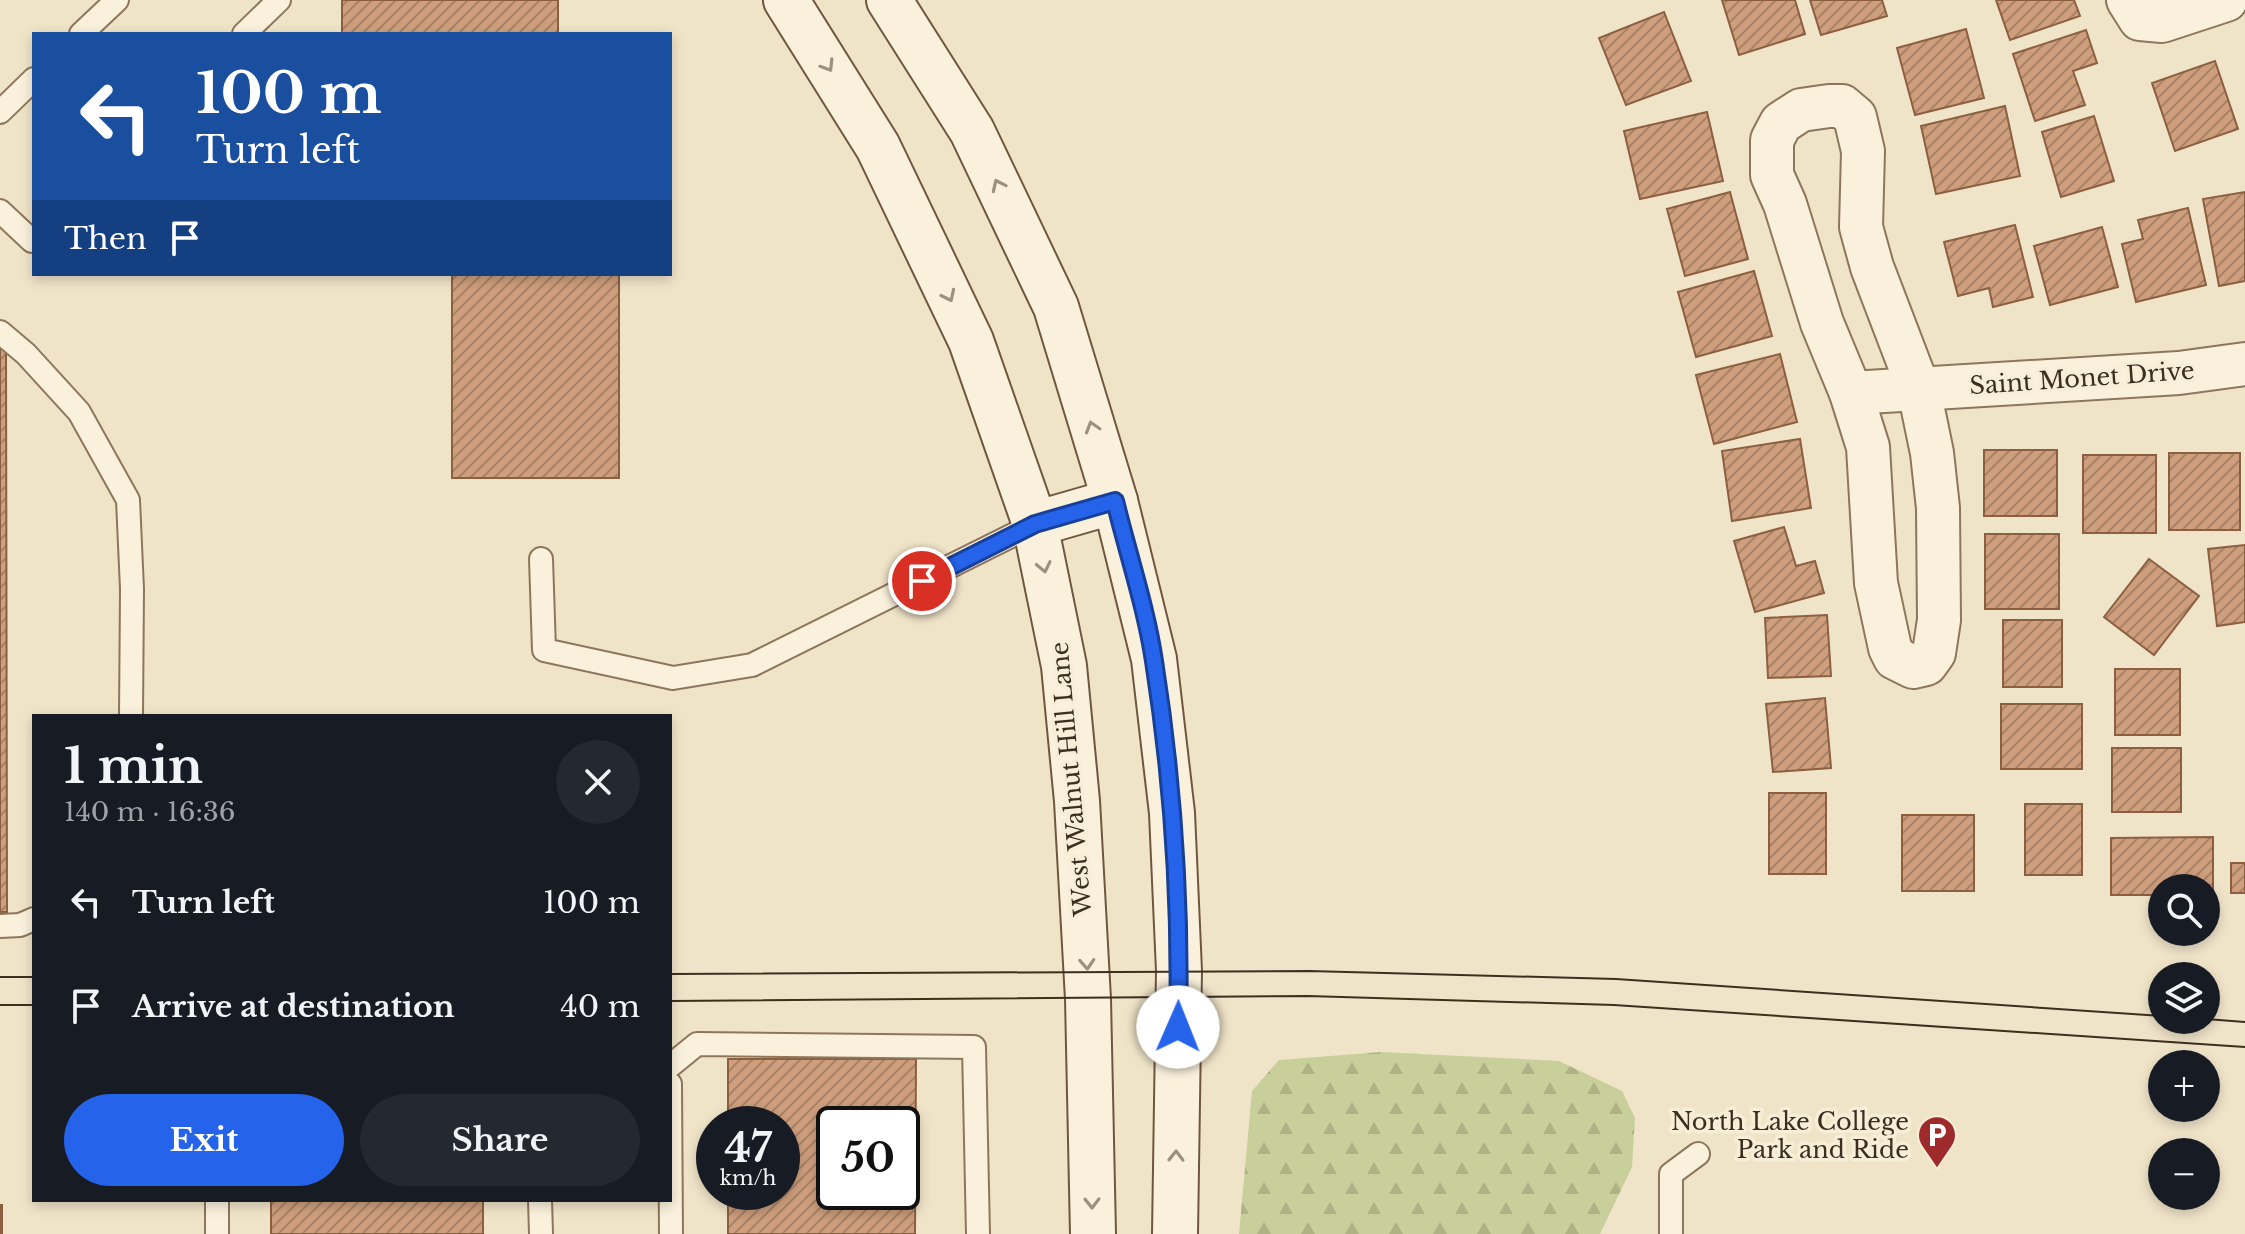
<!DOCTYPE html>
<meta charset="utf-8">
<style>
body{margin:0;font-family:"Libre Baskerville",serif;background:#242831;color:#f1f3f6;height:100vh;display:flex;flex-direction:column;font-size:30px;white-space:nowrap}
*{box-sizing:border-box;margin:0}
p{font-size:26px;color:#9ea1a6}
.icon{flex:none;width:44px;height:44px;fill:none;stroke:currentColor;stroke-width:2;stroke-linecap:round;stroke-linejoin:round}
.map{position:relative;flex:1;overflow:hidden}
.sheet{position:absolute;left:32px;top:714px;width:640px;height:488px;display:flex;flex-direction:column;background:#171b24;border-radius:0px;box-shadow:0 4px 12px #0003}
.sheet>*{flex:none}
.hud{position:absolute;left:32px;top:32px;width:640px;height:244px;border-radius:0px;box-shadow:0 4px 12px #0003;background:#1a4fa0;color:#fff;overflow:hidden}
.buttons{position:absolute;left:2148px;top:874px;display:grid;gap:16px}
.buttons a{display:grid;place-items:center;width:72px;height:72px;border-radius:50%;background:#171b24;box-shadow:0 4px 12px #0003;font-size:40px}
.speed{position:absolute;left:696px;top:1106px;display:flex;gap:16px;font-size:40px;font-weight:700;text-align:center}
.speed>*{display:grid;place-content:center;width:104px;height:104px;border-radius:50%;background:#171b24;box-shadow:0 4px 12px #0003;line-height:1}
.speed small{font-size:20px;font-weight:400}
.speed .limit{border:4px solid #111;border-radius:12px;background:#fff;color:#111}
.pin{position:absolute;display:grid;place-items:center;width:68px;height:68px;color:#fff;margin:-34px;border:4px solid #fff;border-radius:50%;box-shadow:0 2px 8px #0007}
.me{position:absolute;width:88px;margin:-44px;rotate:1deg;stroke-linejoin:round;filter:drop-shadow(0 0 6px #0008)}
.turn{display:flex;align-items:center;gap:28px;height:168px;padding:0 32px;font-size:36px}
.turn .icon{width:104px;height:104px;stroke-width:2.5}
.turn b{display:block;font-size:56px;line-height:68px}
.then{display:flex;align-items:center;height:76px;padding:0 32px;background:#0003;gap:16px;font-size:30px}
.round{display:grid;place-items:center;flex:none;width:84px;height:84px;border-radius:42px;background:#242831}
.summary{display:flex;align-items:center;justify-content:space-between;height:136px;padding:0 32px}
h1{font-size:48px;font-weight:700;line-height:60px}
.button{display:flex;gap:16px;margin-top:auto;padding:16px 32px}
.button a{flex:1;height:92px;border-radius:48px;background:#2563eb;color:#fff;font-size:32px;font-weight:700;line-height:92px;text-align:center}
.button a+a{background:#242831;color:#f1f3f6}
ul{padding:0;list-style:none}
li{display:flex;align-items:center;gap:24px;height:104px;padding:0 32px}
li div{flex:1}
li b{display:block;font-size:30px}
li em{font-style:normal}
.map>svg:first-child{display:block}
</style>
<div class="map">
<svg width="2245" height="1234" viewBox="0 0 2245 1234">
<defs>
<pattern id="forest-firs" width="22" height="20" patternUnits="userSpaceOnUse" patternTransform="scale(2)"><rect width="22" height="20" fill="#c9cf9b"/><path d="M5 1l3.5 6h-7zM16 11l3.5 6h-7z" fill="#aeb285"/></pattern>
<pattern id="building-hatch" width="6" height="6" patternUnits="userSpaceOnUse" patternTransform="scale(2)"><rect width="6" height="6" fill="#cf9f7d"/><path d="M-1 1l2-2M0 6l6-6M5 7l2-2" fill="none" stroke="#a98266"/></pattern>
</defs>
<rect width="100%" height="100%" fill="#f0e4c8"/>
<!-- forest -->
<polygon fill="url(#forest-firs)" points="1381,1052 1559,1061 1622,1091 1635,1118 1632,1167 1600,1234 1239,1234 1252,1091 1279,1060"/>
<!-- building -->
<g fill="url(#building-hatch)" stroke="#8d5f41" stroke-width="2" fill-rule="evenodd">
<rect x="342" y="0" width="216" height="34"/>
<polygon points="1722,0 1795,0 1805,34 1739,55"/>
<polygon points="1810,0 1882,0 1887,16 1821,35"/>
<polygon points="1996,0 2074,0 2080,16 2010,40"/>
<polygon points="1664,12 1691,81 1626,105 1599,38"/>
<polygon points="1966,29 1984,98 1915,115 1897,48"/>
<polygon points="2086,30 2097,63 2073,71 2085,105 2035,121 2013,54"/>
<polygon points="2215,61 2238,129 2175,151 2152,83"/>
<polygon points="2005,106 2020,176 1936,194 1921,126"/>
<polygon points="1707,112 1723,181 1640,199 1624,131"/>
<polygon points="2094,116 2114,181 2061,197 2042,132"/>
<polygon points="1730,192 1748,259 1685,276 1667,209"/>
<polygon points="2245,192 2245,281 2219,286 2203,199"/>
<polygon points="2188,208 2206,285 2136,302 2122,244 2143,239 2138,220"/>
<polygon points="2015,225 2033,297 1993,307 1989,288 1958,296 1944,242"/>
<polygon points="2102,227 2118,287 2050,305 2034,246"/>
<polygon points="1754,271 1772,336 1696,357 1678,292"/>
<rect x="452" y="274" width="167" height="204"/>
<polygon points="0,346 6,346 7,912 0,912"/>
<polygon points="1780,354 1797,422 1714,444 1696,375"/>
<polygon points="1800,439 1811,508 1732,521 1722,451"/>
<rect x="1984" y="450" width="73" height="66"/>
<rect x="2169" y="453" width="71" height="77"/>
<rect x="2083" y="455" width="73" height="78"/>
<polygon points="1784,527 1796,566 1815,561 1824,593 1755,612 1734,541"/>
<rect x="1985" y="534" width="74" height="75"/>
<polygon points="2245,545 2245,622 2217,626 2208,549"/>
<polygon points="2149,559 2199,596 2154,655 2104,617"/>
<polygon points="1827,615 1831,676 1768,678 1765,618"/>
<rect x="2003" y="620" width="59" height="67"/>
<rect x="2115" y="669" width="65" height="66"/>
<polygon points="1825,698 1831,768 1773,772 1766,704"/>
<rect x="2001" y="704" width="81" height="65"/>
<rect x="2112" y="748" width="69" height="64"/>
<rect x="1769" y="793" width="57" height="81"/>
<rect x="2025" y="804" width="57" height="71"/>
<rect x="1902" y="815" width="72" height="76"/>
<polygon points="2213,837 2213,895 2206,895 2206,888 2162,888 2162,895 2111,895 2111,838"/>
<rect x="2231" y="863" width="14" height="30"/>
<path d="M728,1059H916L915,1234H728V1192H782V1124H728ZM834,1124H902V1192H834Z"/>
<rect x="271" y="1200" width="212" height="34"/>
<rect x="0" y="1205" width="2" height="29"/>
</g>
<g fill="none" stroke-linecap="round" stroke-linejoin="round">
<!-- service casing -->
<g stroke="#8d765c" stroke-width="26">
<g id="service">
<polyline points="81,34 117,0"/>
<polyline points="244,34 279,0"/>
<polyline points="0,112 34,79"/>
<polyline points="0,211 32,241 34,239"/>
<polyline points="0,332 26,354 79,412 128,500 132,589 131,716"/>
<polyline points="541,559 544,650 673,678 752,665 1035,524"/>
<polyline points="0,926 20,925 34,919"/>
<polyline points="670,1066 697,1044 974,1047 978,1234"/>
<polyline points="670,1084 671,1234"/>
<polyline points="217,1200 217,1234"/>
<polyline points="540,1200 541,1234"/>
<polyline points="1671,1234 1671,1174 1698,1154"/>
</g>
</g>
<!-- minor casing -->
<g stroke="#8d765c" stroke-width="46">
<g id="minor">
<polyline points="2128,0 2140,19 2162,21 2226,0"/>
<polygon points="1829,106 1842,106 1855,117 1863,151 1861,227 1872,267 1919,390 1932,453 1938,508 1939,620 1934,653 1926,664 1913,667 1895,658 1890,648 1876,583 1868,447 1851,393 1822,323 1785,204 1772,175 1772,140 1781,123 1801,110"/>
<polyline points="1851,393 2179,373 2245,364"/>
</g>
</g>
<!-- secondary casing -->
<g stroke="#6f573f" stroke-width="48">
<g id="secondary">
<polyline points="786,0 878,147 971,341 1035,524 1064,666 1077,801 1088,999 1093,1234"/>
<polyline points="889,0 972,131 1056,307 1115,501 1154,659 1172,813 1179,971 1175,1234"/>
<polyline points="1035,524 1115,501"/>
</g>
</g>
<!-- service -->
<use href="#service" stroke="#faf1dc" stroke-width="22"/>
<!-- minor -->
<use href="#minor" stroke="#faf1dc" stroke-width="42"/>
<!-- secondary -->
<use href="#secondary" stroke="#faf1dc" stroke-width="44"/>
<!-- tram -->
<g stroke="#3d2e20" stroke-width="2">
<polyline points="670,974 1309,971 1616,979 2162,1016"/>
<polyline points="0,977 34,977"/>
<polyline points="670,1001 1308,996 1614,1005 2245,1047"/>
<polyline points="0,1005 34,1005"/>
<polyline points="2206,1019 2245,1022"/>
</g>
</g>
<!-- one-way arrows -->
<defs><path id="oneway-chevron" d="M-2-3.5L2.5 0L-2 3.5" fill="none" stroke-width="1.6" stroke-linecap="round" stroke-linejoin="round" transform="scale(2)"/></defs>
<g stroke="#9c907e">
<use href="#oneway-chevron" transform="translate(828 66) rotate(58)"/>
<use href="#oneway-chevron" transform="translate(998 185) rotate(-115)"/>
<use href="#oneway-chevron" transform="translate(949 296) rotate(64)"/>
<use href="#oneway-chevron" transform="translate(1092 427) rotate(-107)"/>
<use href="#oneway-chevron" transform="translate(1044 567) rotate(78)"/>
<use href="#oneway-chevron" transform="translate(1087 964) rotate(87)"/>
<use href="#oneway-chevron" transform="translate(1176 1156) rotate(-89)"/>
<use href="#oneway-chevron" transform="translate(1092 1203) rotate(89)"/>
</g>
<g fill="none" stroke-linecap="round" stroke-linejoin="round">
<!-- route casing -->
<g stroke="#184099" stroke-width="20">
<path id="route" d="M922,581L1035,524L1115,501C1128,554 1146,608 1154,661C1173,782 1181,905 1178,1027"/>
</g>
<!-- route -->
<use href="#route" stroke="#2563eb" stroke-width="14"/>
</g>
<!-- icons -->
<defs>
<g id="parking-pin" transform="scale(2)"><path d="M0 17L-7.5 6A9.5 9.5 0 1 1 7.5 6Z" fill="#9e2a2b" stroke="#f7eed8"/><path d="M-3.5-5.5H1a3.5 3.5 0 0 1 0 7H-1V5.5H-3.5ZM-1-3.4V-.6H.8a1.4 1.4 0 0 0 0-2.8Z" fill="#fff"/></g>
</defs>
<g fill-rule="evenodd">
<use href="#parking-pin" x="1937" y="1135"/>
</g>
<g text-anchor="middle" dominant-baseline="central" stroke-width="7" stroke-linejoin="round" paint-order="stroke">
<!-- street labels -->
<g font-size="24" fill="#3d2e20" stroke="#f7eed8">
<text transform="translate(2082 378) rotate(-4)">Saint Monet Drive</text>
<text transform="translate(1071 779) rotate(-95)">West Walnut Hill Lane</text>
</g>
<!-- poi labels -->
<g font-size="24" fill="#3d2e20" stroke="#f7eed8" text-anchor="end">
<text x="1909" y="1121">North Lake College<tspan x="1909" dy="28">Park and Ride</tspan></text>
</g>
</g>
</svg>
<div class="buttons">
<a><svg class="icon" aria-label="search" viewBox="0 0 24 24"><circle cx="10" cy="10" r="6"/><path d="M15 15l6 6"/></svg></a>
<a><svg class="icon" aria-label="layers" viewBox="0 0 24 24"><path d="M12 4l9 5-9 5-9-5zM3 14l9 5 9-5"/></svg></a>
<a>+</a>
<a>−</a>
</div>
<div class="speed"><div>47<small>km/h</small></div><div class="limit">50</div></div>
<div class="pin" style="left:922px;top:581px;background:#d93025"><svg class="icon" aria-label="arrive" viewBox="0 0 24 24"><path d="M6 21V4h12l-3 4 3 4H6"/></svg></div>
<svg class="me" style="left:1178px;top:1027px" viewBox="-20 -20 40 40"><circle r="19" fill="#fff"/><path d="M0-13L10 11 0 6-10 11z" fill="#2563eb"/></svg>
<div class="hud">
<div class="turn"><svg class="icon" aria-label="left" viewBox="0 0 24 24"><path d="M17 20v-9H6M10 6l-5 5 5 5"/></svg><div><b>100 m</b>Turn left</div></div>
<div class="then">Then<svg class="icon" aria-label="arrive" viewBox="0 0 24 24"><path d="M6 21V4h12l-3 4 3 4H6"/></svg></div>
</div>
<section class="sheet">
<div class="summary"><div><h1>1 min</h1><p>140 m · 16:36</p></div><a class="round"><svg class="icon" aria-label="close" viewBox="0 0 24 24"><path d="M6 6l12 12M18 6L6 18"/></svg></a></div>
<ul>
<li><svg class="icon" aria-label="left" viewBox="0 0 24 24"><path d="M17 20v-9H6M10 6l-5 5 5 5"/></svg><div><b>Turn left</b></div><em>100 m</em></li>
<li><svg class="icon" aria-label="arrive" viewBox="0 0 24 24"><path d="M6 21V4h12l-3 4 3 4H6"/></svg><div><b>Arrive at destination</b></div><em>40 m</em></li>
</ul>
<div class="button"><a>Exit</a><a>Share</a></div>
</section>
</div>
